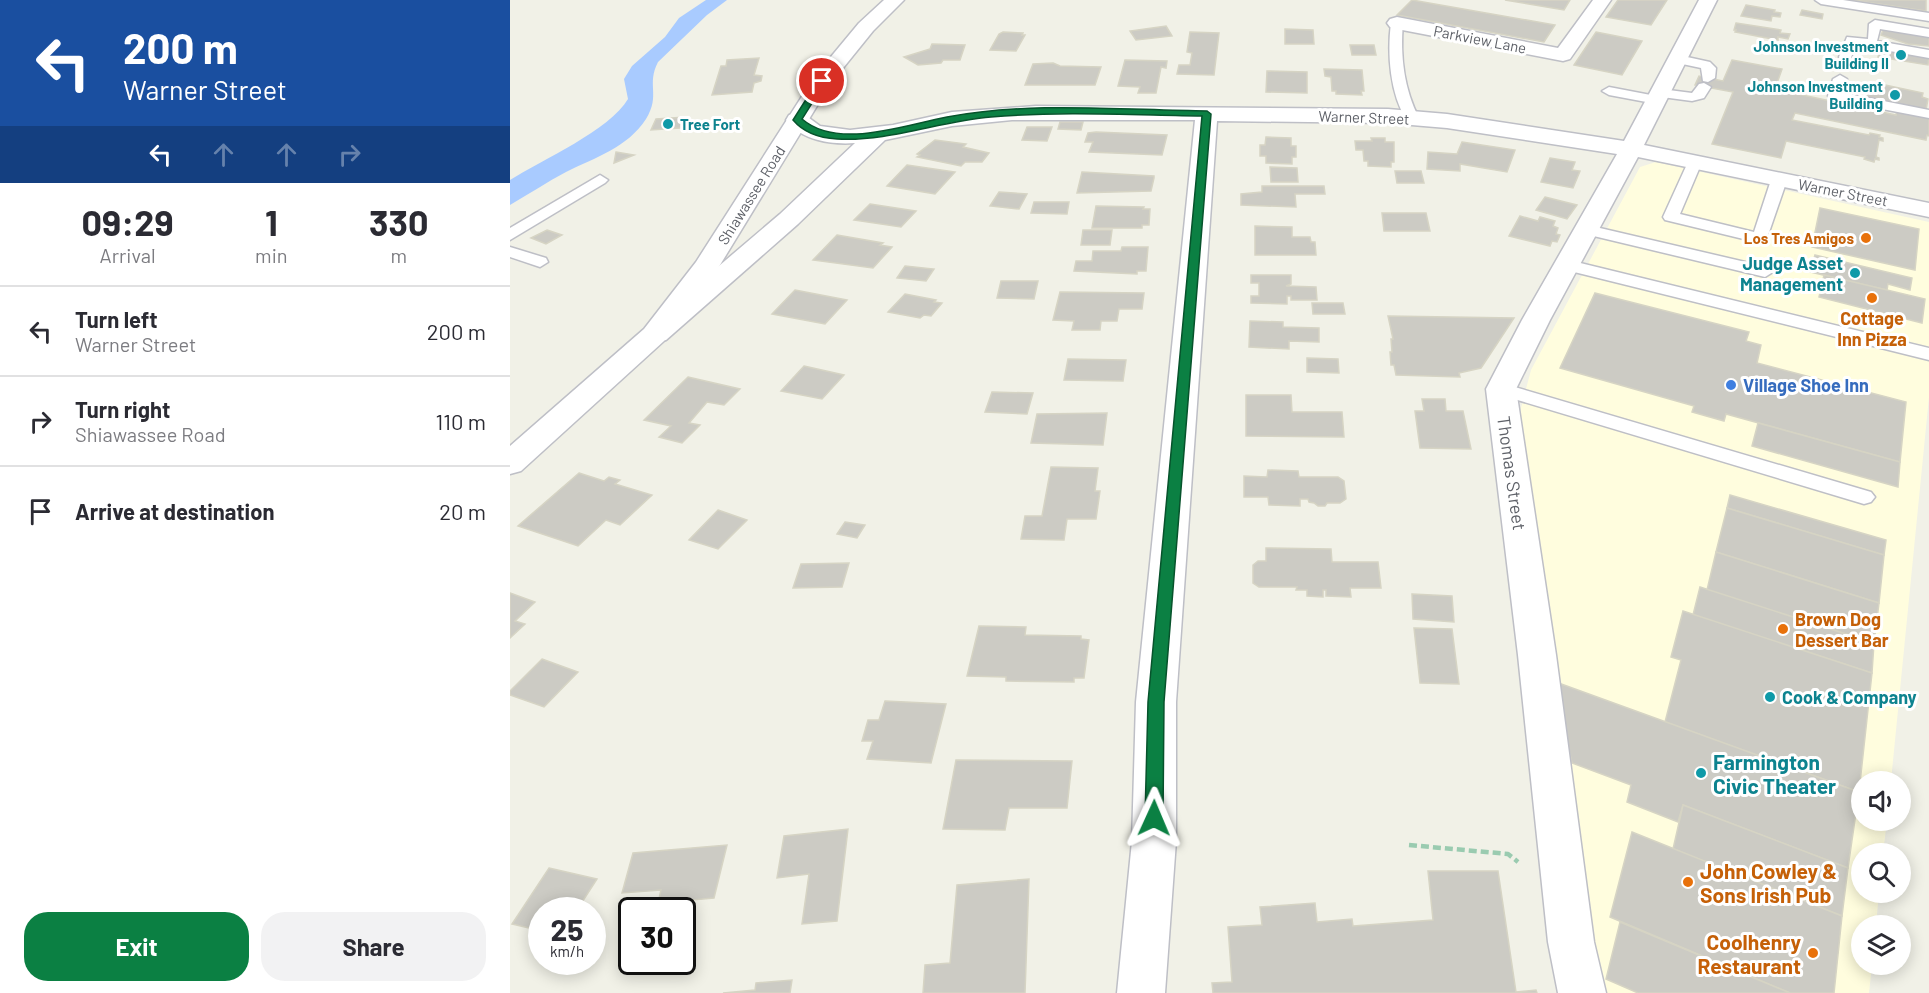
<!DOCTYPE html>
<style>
body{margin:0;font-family:Barlow,sans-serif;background:#f2f2f3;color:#2b2b33;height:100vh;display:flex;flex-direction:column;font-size:22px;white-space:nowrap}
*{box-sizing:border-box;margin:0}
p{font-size:20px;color:#7c7c81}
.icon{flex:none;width:33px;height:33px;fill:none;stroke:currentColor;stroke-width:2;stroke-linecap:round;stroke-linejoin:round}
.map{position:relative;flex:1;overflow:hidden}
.side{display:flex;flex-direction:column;background:#fff;width:510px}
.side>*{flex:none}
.hud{background:#1a4fa0;color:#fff;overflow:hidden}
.controls{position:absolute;left:1341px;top:771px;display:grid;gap:12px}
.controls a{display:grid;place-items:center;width:60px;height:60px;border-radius:50%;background:#fff;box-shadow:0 3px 15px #0003;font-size:30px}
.speed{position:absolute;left:18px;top:897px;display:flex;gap:12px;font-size:30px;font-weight:700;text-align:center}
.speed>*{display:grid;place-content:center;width:78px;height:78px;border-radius:50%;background:#fff;box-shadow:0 3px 15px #0003;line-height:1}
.speed small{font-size:15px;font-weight:400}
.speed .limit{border:3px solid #111;border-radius:9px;background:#fff;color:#111}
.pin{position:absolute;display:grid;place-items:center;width:51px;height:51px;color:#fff;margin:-26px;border:3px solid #fff;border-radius:50%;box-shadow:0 2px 6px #0007}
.me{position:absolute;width:66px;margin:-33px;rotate:1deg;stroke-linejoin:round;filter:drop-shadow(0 0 4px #0008)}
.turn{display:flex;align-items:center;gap:21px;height:126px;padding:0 24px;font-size:27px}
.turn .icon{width:78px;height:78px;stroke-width:2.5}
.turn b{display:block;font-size:42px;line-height:51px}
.lanes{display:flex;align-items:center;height:57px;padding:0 24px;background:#0003;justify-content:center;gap:30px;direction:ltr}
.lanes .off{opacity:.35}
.eta{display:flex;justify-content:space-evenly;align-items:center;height:102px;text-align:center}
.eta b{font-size:36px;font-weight:700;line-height:42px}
.button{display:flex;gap:12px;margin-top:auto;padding:12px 24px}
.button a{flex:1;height:69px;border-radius:24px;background:#0b8043;color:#fff;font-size:24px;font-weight:700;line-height:69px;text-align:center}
.button a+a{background:#f2f2f3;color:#2b2b33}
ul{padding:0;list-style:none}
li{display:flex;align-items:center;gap:18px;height:90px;padding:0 24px;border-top:2px solid #e1e1e2}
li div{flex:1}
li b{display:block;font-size:22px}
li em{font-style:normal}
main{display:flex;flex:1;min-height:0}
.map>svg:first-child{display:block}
</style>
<main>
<section class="side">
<div class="hud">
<div class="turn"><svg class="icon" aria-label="left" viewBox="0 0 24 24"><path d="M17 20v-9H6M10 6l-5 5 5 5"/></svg><div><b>200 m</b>Warner Street</div></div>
<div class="lanes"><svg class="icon" aria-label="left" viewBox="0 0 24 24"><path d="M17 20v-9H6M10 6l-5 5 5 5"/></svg><svg class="icon off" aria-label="ahead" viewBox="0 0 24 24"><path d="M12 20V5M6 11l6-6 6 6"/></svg><svg class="icon off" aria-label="ahead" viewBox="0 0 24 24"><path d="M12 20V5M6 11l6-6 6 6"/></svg><svg class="icon off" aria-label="right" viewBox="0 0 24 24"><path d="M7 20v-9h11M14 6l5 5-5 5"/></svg></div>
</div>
<div class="eta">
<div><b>09:29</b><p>Arrival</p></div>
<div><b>1</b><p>min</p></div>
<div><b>330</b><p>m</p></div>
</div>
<ul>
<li><svg class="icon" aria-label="left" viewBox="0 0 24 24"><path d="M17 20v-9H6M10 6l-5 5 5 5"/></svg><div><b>Turn left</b><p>Warner Street</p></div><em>200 m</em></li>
<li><svg class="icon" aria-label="right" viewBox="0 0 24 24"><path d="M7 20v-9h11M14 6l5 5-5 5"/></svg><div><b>Turn right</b><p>Shiawassee Road</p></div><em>110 m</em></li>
<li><svg class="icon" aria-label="arrive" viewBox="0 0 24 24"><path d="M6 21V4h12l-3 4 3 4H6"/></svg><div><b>Arrive at destination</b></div><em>20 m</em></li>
</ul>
<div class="button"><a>Exit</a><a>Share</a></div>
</section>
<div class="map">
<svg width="1419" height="993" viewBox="0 0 1419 993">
<rect width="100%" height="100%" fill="#f1f1e7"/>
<!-- commercial -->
<polygon fill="#fffdde" points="1146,162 1419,222 1419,397 1381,781 1352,782 1352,820 1377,821 1373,853 1352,854 1352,892 1369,893 1366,925 1352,926 1352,964 1362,965 1359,993 1093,993 1037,682 1006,427 1021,370 1130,167"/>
<!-- water -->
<path fill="#a9cbff" d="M196,0H217L197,15L148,62C136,85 151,95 136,119C117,148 86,157 56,172C37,182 19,194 0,205V180C32,160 100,130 118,99L114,79L122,66L155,37L169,18Z"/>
<!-- building -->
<g fill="#cccbc4" stroke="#d6d4c4" stroke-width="1.5">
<polygon points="902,0 1045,25 1034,42 887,15"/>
<polygon points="995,0 1060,0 1054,10"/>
<polygon points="1108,0 1157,0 1141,25 1096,17"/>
<polygon points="1342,0 1416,0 1416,11"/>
<polygon points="1236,5 1265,10 1264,12 1271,13 1270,17 1262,16 1261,21 1231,16"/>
<polygon points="1292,10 1313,14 1312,19 1290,15"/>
<polygon points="1226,23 1271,30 1270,33 1280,34 1278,39 1268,37 1268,40 1225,32 1226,30 1224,30"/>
<polygon points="656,26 662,36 626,40 620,31"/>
<polygon points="775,29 803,30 804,44 775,44"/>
<polygon points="1384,29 1419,35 1419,46 1398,44 1371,35 1373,30 1383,32"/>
<polygon points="493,32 513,33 512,35 515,35 506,51 480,50 489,34"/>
<polygon points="680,32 709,33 704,75 667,74 669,65 680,65 682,53 677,52"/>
<polygon points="1086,32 1132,41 1112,75 1064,65"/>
<polygon points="422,44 455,45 450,60 433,60 431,63 408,65 394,57 420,49"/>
<polygon points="840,45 864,45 866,55 842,55"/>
<polygon points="1371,47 1419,56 1418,65 1368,57 1369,54 1364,53 1365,50 1370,51"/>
<polygon points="249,58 244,75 252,76 251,81 244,83 242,92 202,95 211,66 216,66 217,60"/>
<polygon points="615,60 657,61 656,68 651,67 646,93 628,93 630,87 608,86"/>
<polygon points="1222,60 1272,69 1265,89 1386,115 1387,109 1419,115 1419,136 1417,135 1416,140 1285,113 1282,120 1359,135 1360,133 1370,135 1369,137 1373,138 1373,141 1369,140 1366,157 1369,158 1369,160 1365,159 1364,162 1354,159 1355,157 1276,141 1271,158 1202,144 1223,92 1185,85 1189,76 1213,81"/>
<polygon points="543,63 550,66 591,67 585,85 515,85 523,64"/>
<polygon points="814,69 852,70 854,91 851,91 852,95 826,94 826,91 822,91 821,77 815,76"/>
<polygon points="757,71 797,72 797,93 756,92"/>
<polygon points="1361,82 1413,93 1412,97 1418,99 1416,110 1356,98"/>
<polygon points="175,117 170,128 141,130 146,119"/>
<polygon points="550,122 573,122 571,130 548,129"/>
<polygon points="517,127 542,127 537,141 512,140"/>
<polygon points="586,132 657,135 652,155 579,152 583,142 575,142 578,133"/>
<polygon points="756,137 781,138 781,146 786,146 786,157 782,157 782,164 756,163 756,156 750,156 750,145 755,145"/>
<polygon points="861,138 875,138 875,142 884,142 884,162 881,162 881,167 858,166 858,161 854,161 853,150 846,150 845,141 862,141"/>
<polygon points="425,140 456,144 453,147 479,153 472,162 455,162 451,166 407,157 410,155 407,154"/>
<polygon points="952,142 1005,150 997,172 950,164 950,171 917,169 918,152 947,154"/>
<polygon points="106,152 124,155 104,163"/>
<polygon points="1040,158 1065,162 1062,170 1070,171 1063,188 1031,182"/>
<polygon points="397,165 445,172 425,194 377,186"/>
<polygon points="760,167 787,168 788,182 761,182"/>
<polygon points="885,171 911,171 914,183 887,183"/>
<polygon points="572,172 644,176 644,178 641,191 567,193"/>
<polygon points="752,186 814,186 815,194 785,194 786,207 731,205 731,194 752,192"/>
<polygon points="489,192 517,194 509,209 480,206"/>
<polygon points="1035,197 1067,205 1057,219 1026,210"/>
<polygon points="524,202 559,202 557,214 521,213"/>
<polygon points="360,204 406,211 391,227 344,220"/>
<polygon points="586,206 634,207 633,209 640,209 639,225 632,225 632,228 582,228"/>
<polygon points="1310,208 1409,229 1405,270 1302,247"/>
<polygon points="872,213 916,213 920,231 874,231"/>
<polygon points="1010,216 1028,221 1030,217 1045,221 1043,226 1048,228 1046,234 1050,235 1047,242 1042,241 1040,246 999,236"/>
<polygon points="745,226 782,227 782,237 800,237 801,242 805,242 806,255 745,255"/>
<polygon points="37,230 52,235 36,244 21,238"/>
<polygon points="573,230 602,230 600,245 571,245"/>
<polygon points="327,235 373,243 370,245 382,247 363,268 303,260"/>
<polygon points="612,247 638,247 636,271 627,271 627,274 564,271 566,261 582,261 583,251 611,251"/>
<polygon points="1305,255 1402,278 1400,290 1378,284 1377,290 1300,272"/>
<polygon points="395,266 424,269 416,281 387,278"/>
<polygon points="741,275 781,275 781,284 776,286 806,287 807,300 781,300 781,296 777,296 777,304 741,303 741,296 749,296 749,283 741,283"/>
<polygon points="1314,275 1415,299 1412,323 1309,297"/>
<polygon points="491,281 528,281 524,299 487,298"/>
<polygon points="285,290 337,300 315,324 262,314"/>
<polygon points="550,292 634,293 632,309 609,309 607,321 591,321 590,330 562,330 564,321 543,320"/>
<polygon points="1085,293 1239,332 1236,341 1251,345 1247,363 1396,402 1390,462 1216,414 1214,421 1182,412 1184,406 1050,368"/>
<polygon points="395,294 426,300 424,302 432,303 421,316 414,315 410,318 378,312"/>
<polygon points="802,303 833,303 835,314 803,314"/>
<polygon points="878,316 1004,318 971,368 949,373 950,377 886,375 884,365 881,365 880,352 882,352 881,339 883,339"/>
<polygon points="740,321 773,322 773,327 809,328 809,342 779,341 779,349 739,347"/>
<polygon points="797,358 828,359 829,373 797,372"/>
<polygon points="558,359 616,360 613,381 554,380"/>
<polygon points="294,366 334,375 312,399 271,391"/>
<polygon points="178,377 230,389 214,405 197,402 179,423 190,425 172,443 149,437 161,426 134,420"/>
<polygon points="482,392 523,393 517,414 475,412"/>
<polygon points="736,395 781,395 782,412 832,412 834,437 736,436"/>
<polygon points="912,399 935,399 936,411 953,411 961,449 910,448 905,411 914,411"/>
<polygon points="597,413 593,445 521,443 527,414"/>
<polygon points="1248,423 1390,462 1388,487 1242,446"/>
<polygon points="541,467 588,468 585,491 590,491 586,519 557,519 554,540 511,539 515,516 532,516"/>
<polygon points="758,470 788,471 789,477 828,477 834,481 836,499 830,503 817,503 815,506 808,506 804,503 799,502 798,499 790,499 790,506 759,505 758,497 734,497 734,476 757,477"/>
<polygon points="69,473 94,481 99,477 110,480 105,484 142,495 110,525 96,520 68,546 8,526"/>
<polygon points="1220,495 1376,540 1374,555 1217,508"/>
<polygon points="1217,508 1374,555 1369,603 1206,552"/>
<polygon points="208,510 237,520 208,549 179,540"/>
<polygon points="335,522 355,525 347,538 327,534"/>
<polygon points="756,548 821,549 822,562 868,562 871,588 840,588 841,597 816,596 816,590 813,590 813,597 797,596 797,590 786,590 787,587 749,587 743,583 743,565 748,561 756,561"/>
<polygon points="1206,552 1369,603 1364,643 1197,590"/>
<polygon points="339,563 332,587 283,588 291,564"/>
<polygon points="1190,587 1364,643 1362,673 1183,615"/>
<polygon points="0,593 25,602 5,621 15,624 0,638"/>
<polygon points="902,594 942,596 944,622 903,619"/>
<polygon points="1173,611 1362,673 1349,792 1155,722 1171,660 1161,657"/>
<polygon points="469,626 516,627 515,635 571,636 571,639 579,640 574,678 564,678 564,682 496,681 496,677 457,676"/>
<polygon points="904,628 942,629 949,684 910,683"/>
<polygon points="32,659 68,672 34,707 0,695 0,691"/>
<polygon points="1043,681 1349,792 1338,868 1173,805 1168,822 1117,802 1121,785 1062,763"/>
<polygon points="375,701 436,704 421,763 357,759 363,741 352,741 358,720 369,720"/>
<polygon points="446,760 562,761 557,808 499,808 495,830 433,829"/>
<polygon points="1173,805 1338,868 1332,916 1163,849"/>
<polygon points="338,829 327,921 292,924 299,874 267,878 274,836"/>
<polygon points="1122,832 1332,916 1324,993 1280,993 1100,917"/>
<polygon points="217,845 204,898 148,903 151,890 112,893 123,853"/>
<polygon points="39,868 87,879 67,910 32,910 32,931 2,924"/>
<polygon points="918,871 988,871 1006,992 1026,990 1027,993 703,993 702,983 722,982 718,927 752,925 750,907 805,903 807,922 842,919 843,926 923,920"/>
<polygon points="519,879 515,993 413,993 415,965 440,963 447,885"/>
<polygon points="1110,922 1280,993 1128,993 1096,979"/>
<polygon points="282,980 280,993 213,993 245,990 246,983"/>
</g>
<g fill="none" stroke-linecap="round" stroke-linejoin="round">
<!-- service casing -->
<g stroke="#bebfc6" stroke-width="3">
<g id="service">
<polygon points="1305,0 1333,0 1419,13 1419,21 1311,4"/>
<path d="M887,19L893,23C890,55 894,89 909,118L902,122L897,121C880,94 877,54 881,23Z"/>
<polygon points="1365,20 1419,29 1419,37 1370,29 1367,41 1419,50 1419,58 1346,45 1340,60 1330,60 1329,57 1337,37 1358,39 1359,24"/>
<polygon points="1168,55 1200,62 1206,68 1205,78 1198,82 1193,81 1191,68 1163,62 1162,59 1163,56"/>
<polygon points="1330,75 1337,79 1333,93 1419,110 1419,118 1320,99 1318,96 1323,79"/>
<polygon points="1194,83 1201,87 1194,98 1182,101 1152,97 1154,100 1152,103 1147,104 1099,95 1092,91 1099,87 1146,96 1144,93 1146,90 1151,89 1182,93 1189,84"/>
<polygon points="1185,158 1192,162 1170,214 1244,232 1261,180 1269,175 1274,177 1277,180 1256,241 1250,243 1155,220 1153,217 1178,162"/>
<polygon points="90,175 98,180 95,183 0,240 0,228"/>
<polygon points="1077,225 1261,268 1263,272 1255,277 1071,233 1069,230 1071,227"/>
<polygon points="0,247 36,258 38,262 30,267 0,257"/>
<polygon points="1058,260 1419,348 1419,360 1052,269 1050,265"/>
<polygon points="991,383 1361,492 1365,497 1361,502 1354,504 984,393 982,389 984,385"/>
</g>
</g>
<!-- minor casing -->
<g stroke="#bebfc6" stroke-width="3">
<g id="minor">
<polygon points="1083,0 1101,0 1060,59 1053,61 887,29 880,27 877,23 880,19 887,17 1048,48"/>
<path d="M1189,0H1207L1134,145L1419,203V217L1128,157L1040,320L1006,389L1046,655L1084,942L1096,993H1048L1038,942L1008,655L976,389L1012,320L1107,154L937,128L878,123L707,121L666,702V841L655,993H607L622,841L626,702L685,120H502L442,126L375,140L288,224L156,340L146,342L136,340L132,334L136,328L270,214L345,143C322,145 290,140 276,120L279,115L287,113L295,115L310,126L340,130L383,125L442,112L526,106L878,109L937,114L1114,141Z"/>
</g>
</g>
<!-- tertiary casing -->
<g stroke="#bebfc6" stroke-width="3">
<polygon id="tertiary" points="374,0 394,0 363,31 321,83 210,265 154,341 11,471 0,474 0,446 134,329 186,262 305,76 349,23"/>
</g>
<!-- path -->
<polyline stroke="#9acbb0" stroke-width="4.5" stroke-dasharray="8 4" stroke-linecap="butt" points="899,845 998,854 1008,862"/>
<!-- service -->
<use href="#service" fill="#fff" fill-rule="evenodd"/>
<!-- minor -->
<use href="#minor" fill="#fff" fill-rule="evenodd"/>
<!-- tertiary -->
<use href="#tertiary" fill="#fff" fill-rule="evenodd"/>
</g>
<!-- route -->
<path fill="#0b8043" stroke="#07532c" stroke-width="1.5" d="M312,78L316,81L292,119C328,150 394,125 437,117C521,101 611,110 697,111L701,114L654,702L653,818L650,823L644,825L638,823L635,818L638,702L692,116C622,115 551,111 481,117C430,121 379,142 327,139C309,138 294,133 283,120L309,79Z"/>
<!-- markers -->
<g fill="#0f9aa8" stroke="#fff" stroke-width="2">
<circle cx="1391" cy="55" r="6"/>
<circle cx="1385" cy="95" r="6"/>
<circle cx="158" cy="124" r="6"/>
<circle cx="1345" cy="273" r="6"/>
<circle cx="1260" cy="697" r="6"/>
<circle cx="1191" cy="773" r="6"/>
</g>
<g fill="#e8710a" stroke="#fff" stroke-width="2">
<circle cx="1356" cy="238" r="6"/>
<circle cx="1362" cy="298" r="6"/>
<circle cx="1273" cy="629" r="6"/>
<circle cx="1178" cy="882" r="6"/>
<circle cx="1303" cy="953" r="6"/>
</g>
<circle fill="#3f7fe0" stroke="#fff" stroke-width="2" cx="1221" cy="385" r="6"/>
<g text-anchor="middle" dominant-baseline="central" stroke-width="6" stroke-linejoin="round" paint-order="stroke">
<!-- far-street labels -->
<g font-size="15" fill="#5e6168" stroke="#fff">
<text transform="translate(970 39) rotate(11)">Parkview Lane</text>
<text transform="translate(854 117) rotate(2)">Warner Street</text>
<text transform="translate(1333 192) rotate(11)">Warner Street</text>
<text transform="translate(241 195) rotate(-58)">Shiawassee Road</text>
</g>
<!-- far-culture labels -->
<g font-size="15" font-weight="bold" fill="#0d838f" stroke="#fff" text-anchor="end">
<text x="1379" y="46">Johnson Investment<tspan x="1379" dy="17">Building II</tspan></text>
<text x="1373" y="86">Johnson Investment<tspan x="1373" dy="17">Building</tspan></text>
<text x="170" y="124" text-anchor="start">Tree Fort</text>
</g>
<!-- far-food labels -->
<g font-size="15" font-weight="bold" fill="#c56008" stroke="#fff" text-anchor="end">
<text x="1344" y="238">Los Tres Amigos</text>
</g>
<!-- culture labels -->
<g font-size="18" font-weight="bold" fill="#0d838f" stroke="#fff" text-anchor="end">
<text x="1333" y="263">Judge Asset<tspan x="1333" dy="21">Management</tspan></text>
<text x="1272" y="697" text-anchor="start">Cook &amp; Company</text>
</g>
<!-- food labels -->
<g font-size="18" font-weight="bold" fill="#c56008" stroke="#fff">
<text x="1362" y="318">Cottage<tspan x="1362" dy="21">Inn Pizza</tspan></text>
<text x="1285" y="619" text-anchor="start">Brown Dog<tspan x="1285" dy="21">Dessert Bar</tspan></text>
</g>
<!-- shop labels -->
<g font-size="18" font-weight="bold" fill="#366cbe" stroke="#fff" text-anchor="start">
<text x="1233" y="385">Village Shoe Inn</text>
</g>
<!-- street labels -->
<g font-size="18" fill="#5e6168" stroke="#fff">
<text transform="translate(1002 473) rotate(82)">Thomas Street</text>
</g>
<!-- near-culture labels -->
<g font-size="21" font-weight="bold" fill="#0d838f" stroke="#fff" text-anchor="start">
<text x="1203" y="761">Farmington<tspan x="1203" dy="24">Civic Theater</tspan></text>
</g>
<!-- near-food labels -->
<g font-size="21" font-weight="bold" fill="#c56008" stroke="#fff" text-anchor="start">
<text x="1190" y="870">John Cowley &amp;<tspan x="1190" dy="24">Sons Irish Pub</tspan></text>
<text x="1291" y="941" text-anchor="end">Coolhenry<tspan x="1291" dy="24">Restaurant</tspan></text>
</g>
</g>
</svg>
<div class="controls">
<a><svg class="icon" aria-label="sound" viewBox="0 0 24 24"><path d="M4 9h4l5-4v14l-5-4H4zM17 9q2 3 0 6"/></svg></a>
<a><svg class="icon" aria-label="search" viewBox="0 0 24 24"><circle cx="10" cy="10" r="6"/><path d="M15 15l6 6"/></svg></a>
<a><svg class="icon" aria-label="layers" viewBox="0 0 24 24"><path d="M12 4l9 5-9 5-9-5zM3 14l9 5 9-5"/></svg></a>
</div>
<div class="speed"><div>25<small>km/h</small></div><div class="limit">30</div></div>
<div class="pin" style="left:312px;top:81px;background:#d93025"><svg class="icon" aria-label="arrive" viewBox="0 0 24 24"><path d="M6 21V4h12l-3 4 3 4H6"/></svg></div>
<svg class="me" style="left:644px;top:818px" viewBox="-20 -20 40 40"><path d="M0-17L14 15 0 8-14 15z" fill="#0b8043" stroke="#fff" stroke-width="4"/></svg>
</div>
</main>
